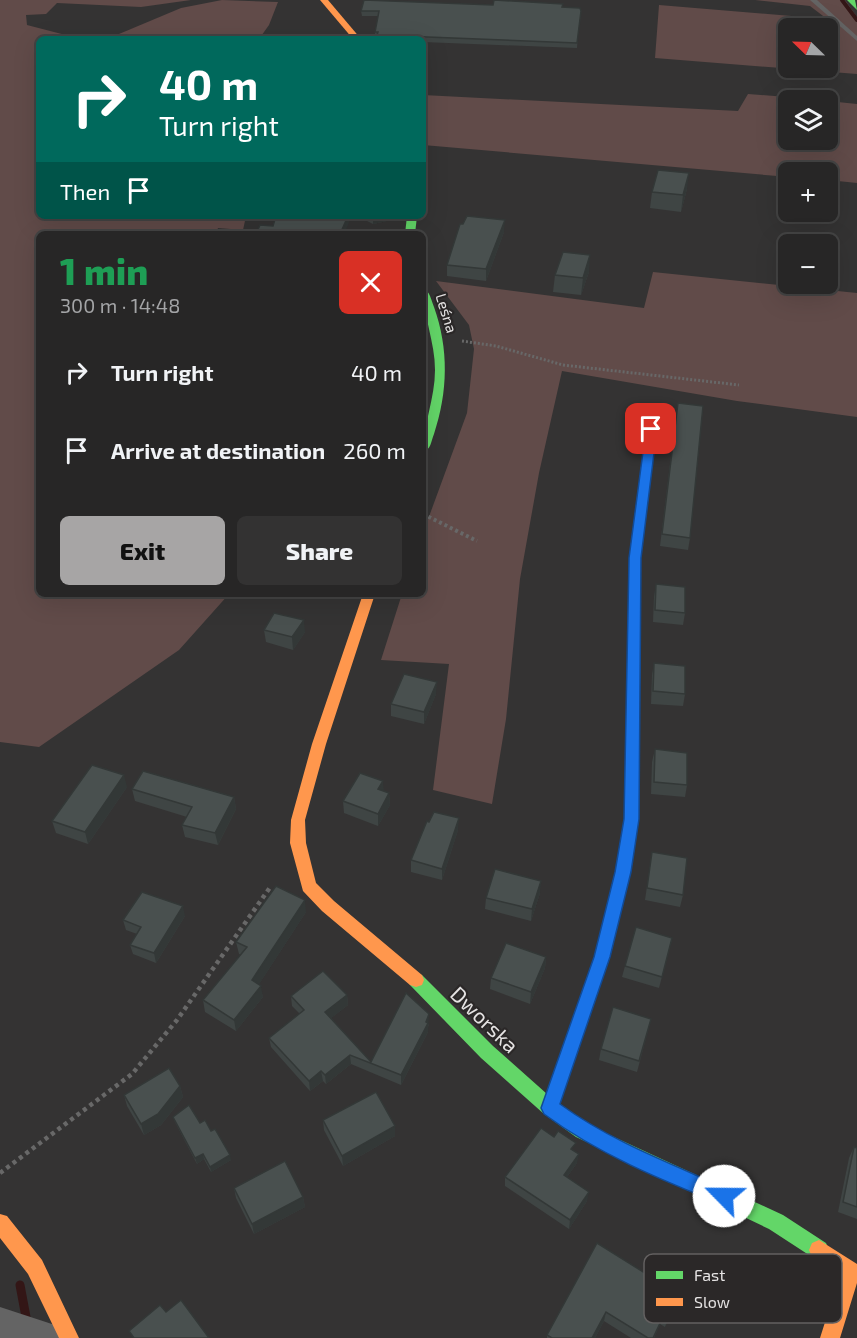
<!DOCTYPE html>
<meta charset="utf-8">
<style>
body{margin:0;font-family:"Exo 2",sans-serif;background:#333232;color:#f1f3f6;height:100vh;display:flex;flex-direction:column;font-size:22px;white-space:nowrap}
*{box-sizing:border-box;margin:0}
p{font-size:20px;color:#a4a5a7}
.icon{flex:none;width:33px;height:33px;fill:none;stroke:currentColor;stroke-width:2;stroke-linecap:round;stroke-linejoin:round}
.map{position:relative;flex:1;overflow:hidden}
.panel{position:absolute;left:36px;top:231px;width:390px;height:366px;display:flex;flex-direction:column;background:#272626;border-radius:9px;box-shadow:0 6px 24px #0002,0 0 0 2px #434343}
.panel>*{flex:none}
.hud{position:absolute;left:36px;top:36px;width:390px;height:183px;border-radius:9px;box-shadow:0 6px 24px #0002,0 0 0 2px #434343;background:#00695c;color:#fff;overflow:hidden}
.needle{width:39px;rotate:293deg}
.tools{position:absolute;left:778px;top:18px;display:grid;gap:12px}
.tools a{display:grid;place-items:center;width:60px;height:60px;border-radius:9px;background:#272626;box-shadow:0 6px 24px #0002,0 0 0 2px #434343;font-size:30px}
.pin{position:absolute;display:grid;place-items:center;width:51px;height:51px;color:#fff;margin:-26px;border-radius:12px;box-shadow:0 3px 9px #0006}
.me{position:absolute;width:66px;margin:-33px;rotate:293deg;stroke-linejoin:round;filter:drop-shadow(0 0 4px #0008)}
.turn{display:flex;align-items:center;gap:21px;height:126px;padding:0 24px;font-size:27px}
.turn .icon{width:78px;height:78px;stroke-width:2.5}
.turn b{display:block;font-size:42px;line-height:51px}
.then{display:flex;align-items:center;height:57px;padding:0 24px;background:#0003;gap:12px;font-size:22px}
.round{display:grid;place-items:center;flex:none;width:63px;height:63px;border-radius:9px;background:#333232}
.summary{display:flex;align-items:center;justify-content:space-between;height:102px;padding:0 24px}
h1{font-size:36px;font-weight:800;line-height:45px;color:#1e9e55}
.button{display:flex;gap:12px;margin-top:auto;padding:12px 24px}
.button a{flex:1;height:69px;border-radius:9px;background:#a7a5a5;color:#111;font-size:24px;font-weight:800;line-height:69px;text-align:center}
.button a+a{background:#333232;color:#f1f3f6}
ul{padding:0;list-style:none}
li{display:flex;align-items:center;gap:18px;height:78px;padding:0 24px}
li div{flex:1}
li b{display:block;font-size:22px}
li em{font-style:normal}
.map>svg:first-child{display:block}
</style>
<div class="map">
<svg width="857" height="1338" viewBox="0 0 857 1338">
<rect width="100%" height="100%" fill="#343333"/>
<!-- green -->
<g fill="#614b49" fill-rule="evenodd">
<polygon points="0,0 191,0 141,7 57,3 46,14 26,15 27,25 81,39 39,39 39,216 246,216 243,230 218,228 216,234 39,234 39,594 229,594 179,650 39,747 0,742"/>
<polygon points="222,0 278,2 269,25 259,39 142,39 119,34 181,8"/>
<path d="M755,0H845L857,17V74L655,58L659,5L827,19L810,6ZM789,28H828V68H789Z"/>
<polygon points="748,94 824,100 789,100 789,140 828,140 828,101 857,104 857,183 828,180 828,172 789,172 789,177 423,145 423,95 738,111"/>
<polygon points="653,272 857,293 857,417 737,401 562,371 539,473 520,579 506,719 492,804 433,790 449,664 381,660 402,594 423,594 423,533 467,413 474,349 469,325 436,281 644,308"/>
</g>
<g fill="none" stroke-linecap="round" stroke-linejoin="round">
<!-- stream-far1 -->
<polyline stroke="#331616" stroke-width="4" points="842,0 857,20"/>
<!-- stream -->
<polyline stroke="#331616" stroke-width="9" points="20,1285 26,1317"/>
<!-- path-far2 -->
<polyline stroke="#686868" stroke-width="3" stroke-dasharray="2 2" stroke-linecap="butt" points="462,341 496,346 563,365 739,385"/>
<!-- path-far1 -->
<polyline stroke="#686868" stroke-width="4" stroke-dasharray="3 3" stroke-linecap="butt" points="423,514 477,541"/>
<!-- path -->
<polyline stroke="#686868" stroke-width="4.5" stroke-dasharray="4 4" stroke-linecap="butt" points="0,1173 132,1074 177,1020 271,886"/>
<!-- lane -->
<g fill="#646464" fill-rule="evenodd">
<polygon points="810,0 817,0 857,36 857,41"/>
<polygon points="651,426 656,429 641,558 639,819 630,872 609,957 561,1101 559,1106 553,1108 547,1106 545,1101 595,957 616,872 625,819 629,558 646,429"/>
</g>
<!-- street -->
<polygon fill="#646464" fill-rule="evenodd" points="0,1307 58,1326 64,1338 0,1338"/>
<!-- fast -->
<g fill="#63d668" fill-rule="evenodd">
<polygon points="847,0 855,0 857,10"/>
<polygon points="407,216 417,216 415,234 405,234"/>
<path d="M423,288C430,291 431,300 434,307C449,349 448,392 434,434C431,441 431,450 423,452C423,424 435,399 435,370C435,342 423,316 423,288Z"/>
<polygon points="416,973 422,975 493,1046 556,1102 588,1125 783,1215 826,1243 829,1250 826,1257 819,1260 812,1257 769,1229 576,1137 544,1114 481,1058 410,985 408,980 410,975"/>
</g>
<!-- slow -->
<g fill="#ff974d" fill-rule="evenodd">
<polygon points="320,0 328,0 361,39 353,39"/>
<polygon points="363,594 375,594 326,744 305,820 306,843 316,883 334,901 422,975 424,980 422,985 416,987 410,985 322,911 303,891 290,843 291,820 312,744"/>
<polygon points="0,1214 7,1216 42,1260 79,1338 59,1338 28,1274 0,1238"/>
<polygon points="819,1240 857,1264 857,1283 840,1338 820,1338 840,1275 812,1257 809,1250 812,1243"/>
</g>
</g>
<!-- wall -->
<g fill="#3f4544">
<polygon points="382,1 580,8 577,48 423,42 423,39 377,39 377,37 375,37 375,32 378,16 362,16 361,11"/>
<polygon points="687,189 681,212 650,208 652,192"/>
<polygon points="357,216 387,216 387,221 373,224"/>
<polygon points="504,232 486,281 447,276 447,265"/>
<polygon points="589,272 581,295 553,292 555,275"/>
<polygon points="676,415 690,538 688,550 660,546"/>
<polygon points="656,584 685,613 683,625 653,622 654,597"/>
<polygon points="264,630 305,632 293,650 266,642"/>
<polygon points="654,663 685,694 683,706 651,704 652,675"/>
<polygon points="436,694 424,724 391,716 391,704"/>
<polygon points="655,749 687,785 685,797 651,794 652,762"/>
<polygon points="127,787 88,844 56,833 52,821"/>
<polygon points="132,789 234,797 236,809 218,845 185,837 182,825 187,817 135,801"/>
<polygon points="384,791 389,793 390,805 378,826 344,813 343,801"/>
<polygon points="429,822 458,830 442,880 411,872 411,860"/>
<polygon points="652,852 683,895 680,907 645,900"/>
<polygon points="540,893 531,921 485,909 486,898"/>
<polygon points="306,912 259,984 263,997 236,1031 205,1012 203,1000 241,955 239,954 236,942"/>
<polygon points="185,916 156,963 133,954 130,945 137,934 126,930 123,920"/>
<polygon points="672,938 659,988 622,977 625,966"/>
<polygon points="546,957 545,968 530,1004 490,989 491,978"/>
<polygon points="347,995 348,1005 331,1018 371,1062 429,1024 428,1027 428,1032 401,1085 351,1064 326,1084 323,1081 310,1091 271,1047 269,1038 300,1014 292,1006 291,996"/>
<polygon points="651,1019 637,1072 599,1060 601,1049"/>
<polygon points="180,1086 183,1097 161,1125 144,1135 127,1106 124,1095"/>
<polygon points="173,1117 200,1123 211,1131 231,1160 211,1172 204,1159 197,1164 175,1122"/>
<polygon points="323,1120 395,1136 343,1166 324,1130"/>
<polygon points="854,1147 857,1148 857,1219 838,1212 849,1158"/>
<polygon points="574,1151 577,1163 567,1177 587,1201 569,1229 505,1186 505,1177"/>
<polygon points="234,1188 303,1197 305,1207 254,1234 236,1198"/>
<polygon points="597,1243 680,1295 676,1304 665,1327 660,1324 654,1338 631,1338 604,1321 595,1338 547,1338 547,1335"/>
</g>
<!-- shaded-wall -->
<g fill="#333837">
<polygon points="689,173 687,189 681,212 683,195"/>
<polygon points="348,216 352,216 344,234 340,234"/>
<polygon points="373,216 387,216 387,221 373,224"/>
<polygon points="505,220 504,232 486,281 486,269"/>
<polygon points="590,255 589,272 581,295 583,278"/>
<polygon points="304,620 305,632 293,650 292,637"/>
<polygon points="437,682 436,694 424,724 424,712"/>
<polygon points="124,775 127,787 88,844 85,832"/>
<polygon points="383,781 384,793 378,789"/>
<polygon points="389,793 390,805 378,826 378,814"/>
<polygon points="234,797 236,809 218,845 215,833"/>
<polygon points="459,818 458,830 442,880 442,869"/>
<polygon points="541,881 540,893 531,921 532,909"/>
<polygon points="305,900 306,912 254,992 252,980"/>
<polygon points="183,906 185,916 156,963 154,953"/>
<polygon points="546,957 545,968 530,1004 531,992"/>
<polygon points="261,986 263,997 236,1031 234,1020"/>
<polygon points="347,995 348,1005 326,1022 325,1012"/>
<polygon points="429,1014 428,1032 401,1085 401,1075"/>
<polygon points="350,1055 351,1064 326,1084 325,1075"/>
<polygon points="321,1071 323,1081 310,1091 309,1081"/>
<polygon points="180,1086 183,1097 161,1125 144,1135 141,1124"/>
<polygon points="395,1126 395,1136 343,1166 342,1156"/>
<polygon points="203,1154 204,1159 197,1164 195,1158"/>
<polygon points="579,1154 577,1163 562,1184 564,1175"/>
<polygon points="230,1155 231,1160 211,1172 210,1167"/>
<polygon points="589,1192 587,1201 569,1229 570,1220"/>
<polygon points="303,1197 305,1207 254,1234 252,1224"/>
<polygon points="680,1295 676,1304 665,1327 668,1318"/>
<polygon points="606,1312 604,1321 595,1338 592,1338"/>
</g>
<!-- building -->
<g fill="#49504f" stroke="#333837" stroke-width="1.5">
<polygon points="364,0 493,5 494,0 563,4 562,7 580,8 581,11 577,43 377,35 378,32 375,32 379,11 361,11"/>
<polygon points="658,170 689,173 683,195 652,192"/>
<polygon points="276,216 348,216 340,234 256,234 260,225 273,226"/>
<polygon points="467,216 505,220 486,269 447,265 460,224 463,224"/>
<polygon points="563,252 590,255 583,278 555,275"/>
<polygon points="678,403 703,406 690,538 662,534"/>
<polygon points="656,584 685,587 685,613 655,610"/>
<polygon points="274,613 304,620 292,637 264,630"/>
<polygon points="654,663 685,666 685,694 653,691"/>
<polygon points="404,674 437,682 424,712 391,704"/>
<polygon points="655,749 687,753 687,785 654,782"/>
<polygon points="92,765 124,775 85,832 52,821"/>
<polygon points="143,771 234,797 215,833 182,825 192,807 132,789"/>
<polygon points="360,773 383,781 378,789 389,793 378,814 343,801"/>
<polygon points="434,812 459,818 442,869 411,860 427,821 429,822"/>
<polygon points="652,852 687,858 683,895 647,888"/>
<polygon points="495,869 541,881 532,909 486,898"/>
<polygon points="276,886 305,900 252,980 261,986 234,1020 203,1000 247,947 236,942"/>
<polygon points="142,892 183,906 154,953 130,945 141,927 123,920"/>
<polygon points="636,927 672,938 662,977 625,966"/>
<polygon points="506,943 546,957 531,992 491,978"/>
<polygon points="323,971 347,995 325,1012 371,1062 406,993 429,1014 426,1022 428,1023 401,1075 350,1055 325,1075 321,1071 309,1081 269,1038 304,1010 291,996"/>
<polygon points="613,1007 651,1019 639,1061 601,1049"/>
<polygon points="169,1068 180,1086 158,1114 141,1124 124,1095"/>
<polygon points="376,1092 395,1126 342,1156 323,1120"/>
<polygon points="189,1105 200,1123 205,1120 211,1131 215,1129 230,1155 210,1167 203,1154 195,1158 173,1117"/>
<polygon points="541,1128 554,1137 558,1131 576,1143 571,1149 579,1154 564,1175 589,1192 570,1220 505,1177"/>
<polygon points="854,1147 857,1148 857,1207 843,1202"/>
<polygon points="285,1161 303,1197 252,1224 234,1188"/>
<polygon points="597,1243 680,1295 668,1318 664,1315 653,1338 648,1338 606,1312 592,1338 552,1338 547,1335"/>
<polygon points="181,1300 209,1338 134,1338 129,1331 160,1305 166,1312"/>
</g>
<!-- route -->
<path fill="#1a73e8" stroke="#114b97" stroke-width="1.5" d="M651,426L657,429L641,558L639,819L631,872L610,957L560,1104C612,1142 672,1164 730,1190L733,1196L730,1203L724,1205C661,1180 598,1154 544,1114L541,1108L594,957L615,872L624,819L629,558L646,429Z"/>
<g text-anchor="middle" dominant-baseline="central" stroke-width="4.5" stroke-linejoin="round" paint-order="stroke">
<!-- far-street labels -->
<g font-size="15" fill="#e5e3e3" stroke="#2b2828">
<text transform="translate(447 313) rotate(73)">Leśna</text>
</g>
<!-- near-street labels -->
<g font-size="21" fill="#e5e3e3" stroke="#2b2828">
<text transform="translate(485 1019) rotate(44)">Dworska</text>
</g>
</g>
<!-- legend -->
<rect x="644" y="1254" width="198" height="69" rx="9" fill="#2b2828" stroke="#636060" stroke-width="1.5"/>
<rect x="656" y="1271" width="27" height="8" fill="#63d668"/>
<rect x="656" y="1298" width="27" height="8" fill="#ff974d"/>
<g font-size="16" fill="#e5e3e3">
<text x="694" y="1281">Fast</text>
<text x="694" y="1308">Slow</text>
</g>
</svg>
<div class="tools">
<a><svg class="needle" viewBox="-14 -14 28 28"><path d="M0-13l5 13h-10z" fill="#e53935"/><path d="M0 13l5-13h-10z" fill="#a4a5a7"/></svg></a>
<a><svg class="icon" aria-label="layers" viewBox="0 0 24 24"><path d="M12 4l9 5-9 5-9-5zM3 14l9 5 9-5"/></svg></a>
<a>+</a>
<a>−</a>
</div>
<div class="pin" style="left:651px;top:429px;background:#d93025"><svg class="icon" aria-label="arrive" viewBox="0 0 24 24"><path d="M6 21V4h12l-3 4 3 4H6"/></svg></div>
<svg class="me" style="left:724px;top:1196px" viewBox="-20 -20 40 40"><circle r="19" fill="#fff"/><path d="M0-13L10 11 0 6-10 11z" fill="#1a73e8"/></svg>
<div class="hud">
<div class="turn"><svg class="icon" aria-label="right" viewBox="0 0 24 24"><path d="M7 20v-9h11M14 6l5 5-5 5"/></svg><div><b>40 m</b>Turn right</div></div>
<div class="then">Then<svg class="icon" aria-label="arrive" viewBox="0 0 24 24"><path d="M6 21V4h12l-3 4 3 4H6"/></svg></div>
</div>
<section class="panel">
<div class="summary"><div><h1>1 min</h1><p>300 m · 14:48</p></div><a class="round" style="background:#d93025;color:#fff"><svg class="icon" aria-label="close" viewBox="0 0 24 24"><path d="M6 6l12 12M18 6L6 18"/></svg></a></div>
<ul>
<li><svg class="icon" aria-label="right" viewBox="0 0 24 24"><path d="M7 20v-9h11M14 6l5 5-5 5"/></svg><div><b>Turn right</b></div><em>40 m</em></li>
<li><svg class="icon" aria-label="arrive" viewBox="0 0 24 24"><path d="M6 21V4h12l-3 4 3 4H6"/></svg><div><b>Arrive at destination</b></div><em>260 m</em></li>
</ul>
<div class="button"><a>Exit</a><a>Share</a></div>
</section>
</div>
